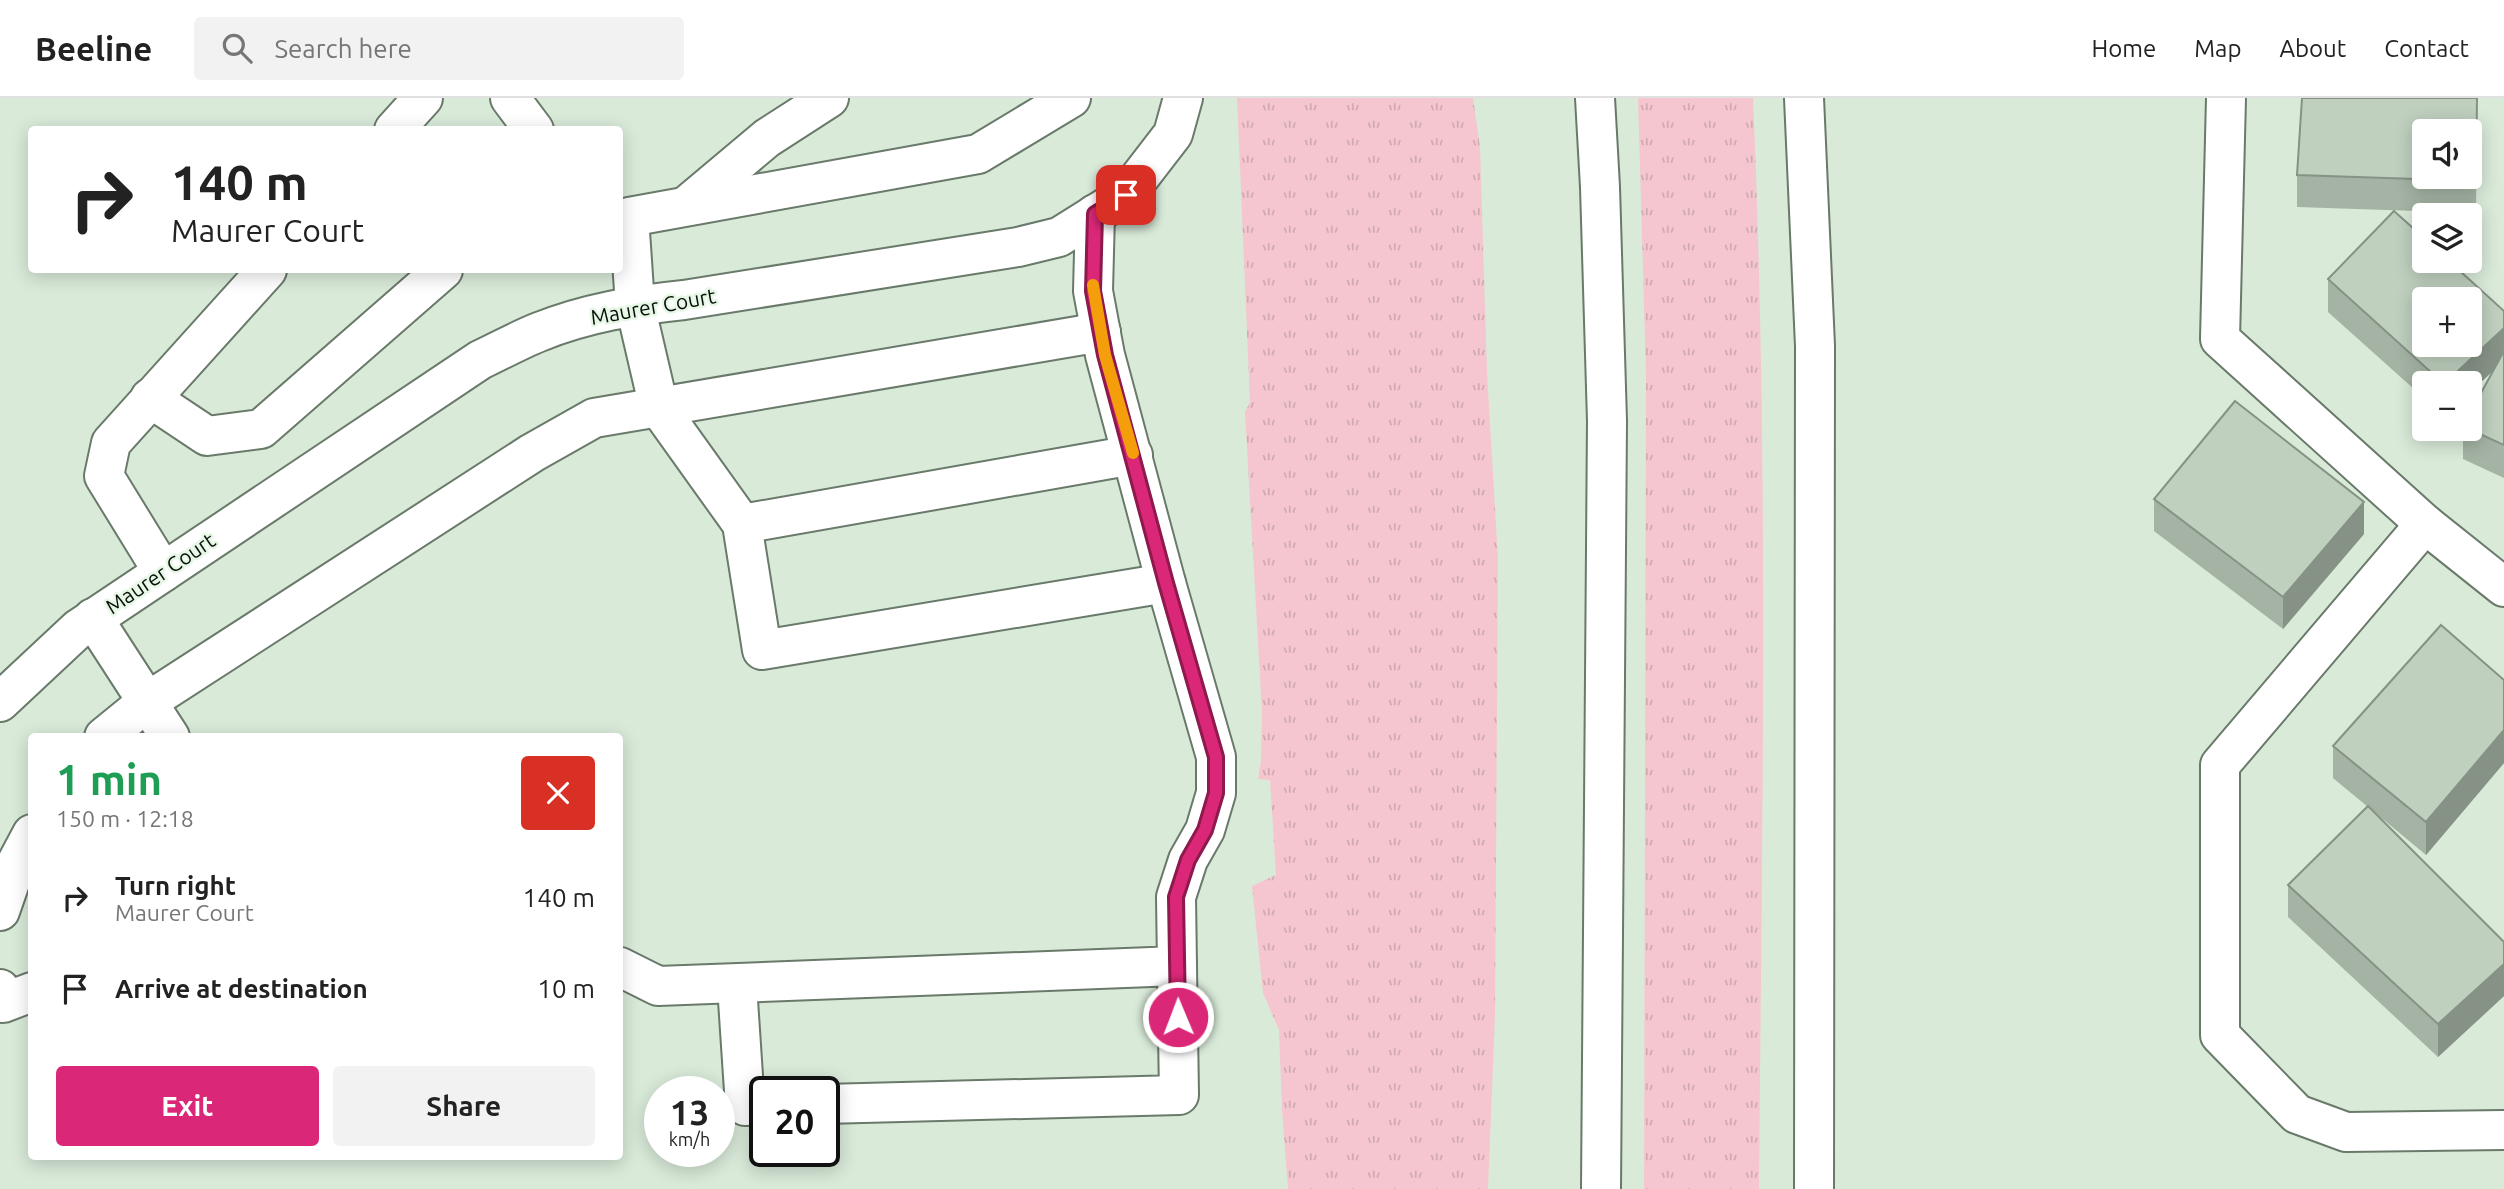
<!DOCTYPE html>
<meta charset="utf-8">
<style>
body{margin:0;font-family:Ubuntu,sans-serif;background:#f2f2f2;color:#222;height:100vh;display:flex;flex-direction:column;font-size:26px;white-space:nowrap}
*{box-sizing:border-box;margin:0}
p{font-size:23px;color:#767676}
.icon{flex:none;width:38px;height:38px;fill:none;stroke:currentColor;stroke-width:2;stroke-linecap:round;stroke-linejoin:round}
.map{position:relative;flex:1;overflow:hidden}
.drawer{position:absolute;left:28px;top:635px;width:595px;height:427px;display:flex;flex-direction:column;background:#fff;border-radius:7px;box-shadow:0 4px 18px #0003}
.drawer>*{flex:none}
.banner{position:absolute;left:28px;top:28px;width:595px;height:147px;border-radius:7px;box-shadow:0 4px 18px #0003;background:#fff;color:#222;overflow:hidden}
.buttons{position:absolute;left:2412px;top:21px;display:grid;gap:14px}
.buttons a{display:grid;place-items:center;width:70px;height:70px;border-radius:7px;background:#fff;box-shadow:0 4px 18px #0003;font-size:35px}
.speed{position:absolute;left:644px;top:978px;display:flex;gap:14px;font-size:35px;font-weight:700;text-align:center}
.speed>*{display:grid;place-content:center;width:91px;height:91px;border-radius:50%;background:#fff;box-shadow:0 4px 18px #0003;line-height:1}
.speed small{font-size:18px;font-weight:400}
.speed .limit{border:4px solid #111;border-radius:10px;background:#fff;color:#111}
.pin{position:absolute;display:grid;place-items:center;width:60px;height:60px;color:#fff;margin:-30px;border-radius:14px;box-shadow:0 4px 10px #0006}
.me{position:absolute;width:77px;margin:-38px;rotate:359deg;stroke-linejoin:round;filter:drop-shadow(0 0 5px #0008)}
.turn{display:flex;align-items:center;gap:24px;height:147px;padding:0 28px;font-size:32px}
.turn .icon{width:91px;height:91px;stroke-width:2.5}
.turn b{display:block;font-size:49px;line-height:60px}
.round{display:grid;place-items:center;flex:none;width:74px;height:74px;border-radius:7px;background:#f2f2f2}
.overview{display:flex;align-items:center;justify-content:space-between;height:119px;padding:0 28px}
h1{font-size:42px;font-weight:700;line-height:52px;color:#1e9e55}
.primary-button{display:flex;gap:14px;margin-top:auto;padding:14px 28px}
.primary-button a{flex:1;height:80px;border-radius:7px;background:#db2777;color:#fff;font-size:28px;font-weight:700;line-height:80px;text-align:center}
.primary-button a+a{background:#f2f2f2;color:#222}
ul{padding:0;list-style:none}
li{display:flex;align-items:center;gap:21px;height:91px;padding:0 28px}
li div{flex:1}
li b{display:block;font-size:26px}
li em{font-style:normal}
header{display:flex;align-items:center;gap:42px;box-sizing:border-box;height:98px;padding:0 35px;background:#fff;border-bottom:2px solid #e0e0e0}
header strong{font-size:33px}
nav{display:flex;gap:38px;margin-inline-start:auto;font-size:24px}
.search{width:490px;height:63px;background:#f2f2f2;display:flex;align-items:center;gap:18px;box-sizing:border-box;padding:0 24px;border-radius:7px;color:#767676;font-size:26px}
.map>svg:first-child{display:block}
</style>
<header>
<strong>Beeline</strong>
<div class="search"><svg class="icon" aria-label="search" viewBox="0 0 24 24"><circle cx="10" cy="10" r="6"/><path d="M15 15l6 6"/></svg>Search here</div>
<nav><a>Home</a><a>Map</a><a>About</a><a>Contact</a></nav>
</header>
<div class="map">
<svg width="2504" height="1091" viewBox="0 0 2504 1091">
<defs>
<pattern id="grass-tufts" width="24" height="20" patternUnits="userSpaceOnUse" patternTransform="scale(1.75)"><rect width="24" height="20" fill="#f5c6d0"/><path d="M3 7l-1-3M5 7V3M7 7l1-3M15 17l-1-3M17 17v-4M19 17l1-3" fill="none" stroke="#d1a9b1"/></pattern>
</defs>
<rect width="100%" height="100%" fill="#d9ead9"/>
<!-- grass -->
<g fill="url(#grass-tufts)">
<polygon points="1237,0 1473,0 1480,49 1487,275 1498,461 1495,917 1488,1091 1288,1091 1282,1012 1279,932 1263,895 1252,788 1276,777 1270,682 1258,681 1261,663 1262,615 1245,314 1250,304"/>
<path d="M1638,0H1753C1769,363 1762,727 1759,1091H1644L1646,276Z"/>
</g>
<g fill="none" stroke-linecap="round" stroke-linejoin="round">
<!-- minor casing -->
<g stroke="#69796a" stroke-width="42">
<g id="minor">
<polyline points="510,0 534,32"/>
<polyline points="1071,0 978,56 629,119 635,207 659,310 742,426 762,552 1166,485"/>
<polyline points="2226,0 2220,241 2425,426 2504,489"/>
<polyline points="394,32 423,0"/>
<polyline points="686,108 767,40 829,0"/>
<polyline points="150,300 207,338 261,331 443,172"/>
<polyline points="742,426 1133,357"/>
<polyline points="2425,426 2220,667 2220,937 2297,1016 2346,1034 2504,1032"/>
<polyline points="163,474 104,378 111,345 267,172"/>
<polyline points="93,520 170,639"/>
<path d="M0,604L78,531L480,262C499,253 519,242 539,234C586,215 635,207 684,202L1018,149L1059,139L1126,97L1173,36L1183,0"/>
<polyline points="104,639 147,604 532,355 594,320 1101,234"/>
<polyline points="0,813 17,764 32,736"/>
<polyline points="620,869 658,888 1177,868 1176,799 1188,762 1205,732 1216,695 1216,659 1166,485 1105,257 1093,193 1095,116"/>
<polyline points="737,887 745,1008 765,1007"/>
<polyline points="0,891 3,905 32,894"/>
<polyline points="824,1006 1179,997 1177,868"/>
</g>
</g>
<!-- highway casing -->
<g stroke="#69796a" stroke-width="42">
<g id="highway">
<polyline points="1595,0 1600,89 1607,323 1601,1091"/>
<polyline points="1804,0 1815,248 1814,1091"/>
</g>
</g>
<!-- minor -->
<use href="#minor" stroke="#fff" stroke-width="38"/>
<!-- highway -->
<use href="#highway" stroke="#fff" stroke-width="38"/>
</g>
<!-- wall -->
<g fill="#a4b3a4">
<polygon points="2477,0 2476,115 2297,109 2297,77"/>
<polygon points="2328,181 2504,213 2504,380 2463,361 2463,331 2469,331 2493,273 2469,295 2469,285 2424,285 2424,300 2328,214"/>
<polygon points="2154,401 2364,436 2283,531 2154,433"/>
<polygon points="2504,582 2504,665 2426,757 2372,712 2504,844 2504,898 2438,959 2288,819 2288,787 2368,709 2333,680 2333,648"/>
</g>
<!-- shaded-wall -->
<g fill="#869286">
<polygon points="2504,230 2504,263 2469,295 2469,285 2445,285"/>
<polygon points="2364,404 2364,436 2283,531 2283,499"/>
<polygon points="2504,632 2504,665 2426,757 2426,724"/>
<polygon points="2504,866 2504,898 2438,959 2438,926"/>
</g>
<!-- building -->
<g fill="#bfd0bf" stroke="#869286" stroke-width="2" fill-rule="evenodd">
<path d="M2302,0H2477L2476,83L2297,77ZM2424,33H2469V79H2424Z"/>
<path d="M2394,113L2424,140V163H2449L2504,213V230L2445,285H2443L2328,181ZM2424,201H2469V247H2424Z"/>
<polygon points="2504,253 2504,347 2469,331 2469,317"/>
<polygon points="2235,303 2364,404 2283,499 2154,401"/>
<polygon points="2441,527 2504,582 2504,632 2426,724 2333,648"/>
<polygon points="2368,708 2504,844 2504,866 2438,926 2288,787"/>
</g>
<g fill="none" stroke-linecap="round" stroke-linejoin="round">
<!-- route casing -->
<g stroke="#8e194d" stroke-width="18">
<polyline id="route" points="1126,97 1095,116 1093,193 1105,257 1166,485 1216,659 1216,695 1205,732 1188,762 1176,799 1178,919"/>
</g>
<!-- route -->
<use href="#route" stroke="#db2777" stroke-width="12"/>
<!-- slow -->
<polyline stroke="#f59e0b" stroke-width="12" points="1093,187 1105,257 1133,355"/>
</g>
<g text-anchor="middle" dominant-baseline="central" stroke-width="5" stroke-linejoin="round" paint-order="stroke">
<!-- street labels -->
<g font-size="21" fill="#090e09" stroke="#e6f7e6">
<text transform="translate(653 208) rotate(-10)">Maurer Court</text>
<text transform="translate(160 475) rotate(-34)">Maurer Court</text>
</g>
</g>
</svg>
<div class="buttons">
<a><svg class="icon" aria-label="sound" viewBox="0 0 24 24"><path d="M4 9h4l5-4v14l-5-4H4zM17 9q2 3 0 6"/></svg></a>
<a><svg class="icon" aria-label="layers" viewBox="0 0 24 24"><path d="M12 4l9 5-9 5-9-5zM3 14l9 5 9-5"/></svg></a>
<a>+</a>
<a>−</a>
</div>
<div class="speed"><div>13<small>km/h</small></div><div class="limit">20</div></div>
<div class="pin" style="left:1126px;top:97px;background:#d93025"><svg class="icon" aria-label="arrive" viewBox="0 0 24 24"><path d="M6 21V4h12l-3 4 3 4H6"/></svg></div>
<svg class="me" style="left:1178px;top:919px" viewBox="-20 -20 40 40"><circle r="17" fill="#db2777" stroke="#fff" stroke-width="3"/><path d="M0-11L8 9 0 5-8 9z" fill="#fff"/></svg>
<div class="banner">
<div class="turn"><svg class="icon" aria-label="right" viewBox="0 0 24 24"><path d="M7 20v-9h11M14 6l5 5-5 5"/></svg><div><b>140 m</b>Maurer Court</div></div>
</div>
<section class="drawer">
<div class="overview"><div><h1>1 min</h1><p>150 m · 12:18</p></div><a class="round" style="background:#d93025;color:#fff"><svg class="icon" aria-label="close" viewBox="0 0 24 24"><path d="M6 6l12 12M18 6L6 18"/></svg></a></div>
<ul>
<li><svg class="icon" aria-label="right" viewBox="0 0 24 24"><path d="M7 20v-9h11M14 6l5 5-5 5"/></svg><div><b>Turn right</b><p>Maurer Court</p></div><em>140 m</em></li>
<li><svg class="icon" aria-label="arrive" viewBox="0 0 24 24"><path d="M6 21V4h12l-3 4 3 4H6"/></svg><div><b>Arrive at destination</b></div><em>10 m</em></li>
</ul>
<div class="primary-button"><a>Exit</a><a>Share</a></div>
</section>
</div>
